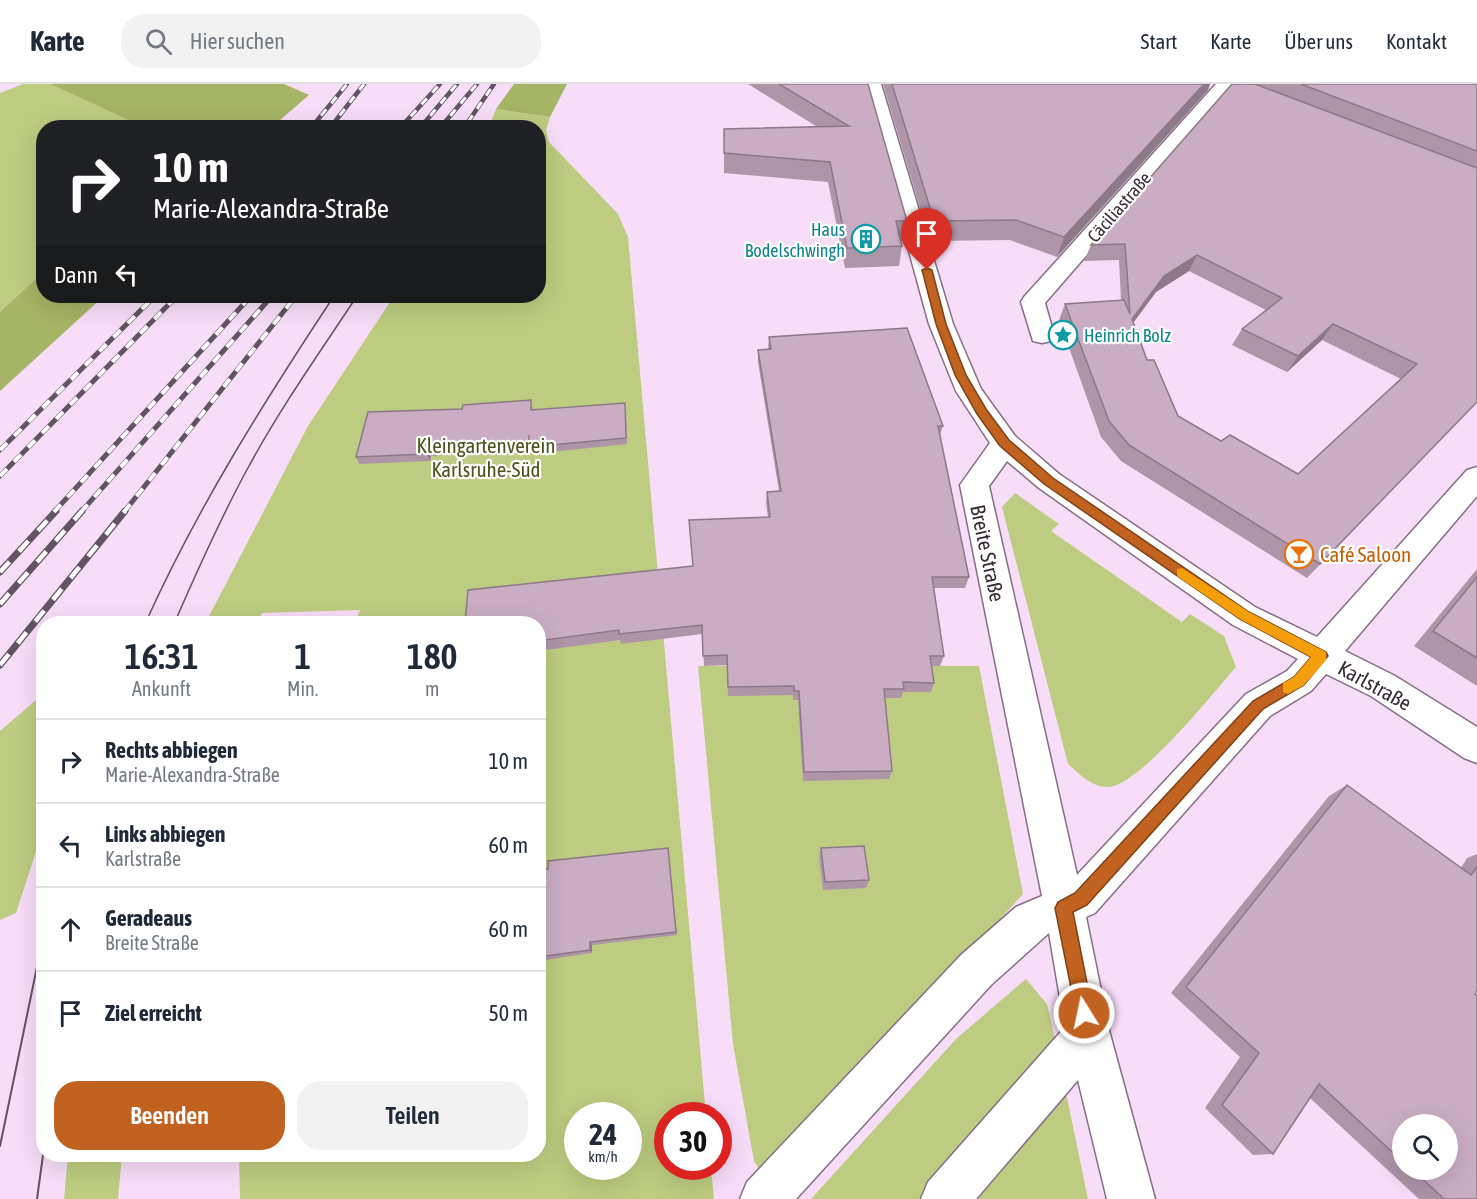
<!DOCTYPE html>
<html lang="de">
<meta charset="utf-8">
<style>
body{margin:0;font-family:"Asap Condensed",sans-serif;background:#f2f2f3;color:#1f2937;height:100vh;display:flex;flex-direction:column;font-size:22px;white-space:nowrap}
*{box-sizing:border-box;margin:0}
p{font-size:20px;color:#747a83}
.icon{flex:none;width:33px;height:33px;fill:none;stroke:currentColor;stroke-width:2;stroke-linecap:round;stroke-linejoin:round}
.map{position:relative;flex:1;overflow:hidden}
.panel{position:absolute;left:36px;top:532px;width:510px;height:546px;display:flex;flex-direction:column;background:#fff;border-radius:24px;box-shadow:0 6px 24px #0002}
.panel>*{flex:none}
.banner{position:absolute;left:36px;top:36px;width:510px;height:183px;border-radius:24px;box-shadow:0 6px 24px #0002;background:#202124;color:#fff;overflow:hidden}
.fabs{position:absolute;left:1392px;top:1030px;display:grid;gap:12px}
.fabs a{display:grid;place-items:center;width:66px;height:66px;border-radius:50%;background:#fff;box-shadow:0 6px 24px #0002;font-size:30px}
.speed{position:absolute;left:564px;top:1018px;display:flex;gap:12px;font-size:30px;font-weight:700;text-align:center}
.speed>*{display:grid;place-content:center;width:78px;height:78px;border-radius:50%;background:#fff;box-shadow:0 6px 24px #0002;line-height:1}
.speed small{font-size:15px;font-weight:400}
.speed .limit{border:9px solid #d22;background:#fff;color:#111}
.pin{position:absolute;display:grid;place-items:center;width:51px;height:51px;color:#fff;margin:-62px -26px;border-radius:50% 50% 50% 0;rotate:-45deg;box-shadow:0 0 6px #0007}
.pin .icon{rotate:45deg}
.me{position:absolute;width:66px;margin:-33px;rotate:350deg;stroke-linejoin:round;filter:drop-shadow(0 0 4px #0008)}
.turn{display:flex;align-items:center;gap:21px;height:126px;padding:0 18px;font-size:27px}
.turn .icon{width:78px;height:78px;stroke-width:2.5}
.turn b{display:block;font-size:42px;line-height:51px}
.then{display:flex;align-items:center;height:57px;padding:0 18px;background:#0003;gap:12px;font-size:22px}
.eta{display:flex;justify-content:space-evenly;align-items:center;height:102px;text-align:center}
.eta b{font-size:36px;font-weight:600;line-height:42px}
.action{display:flex;gap:12px;margin-top:auto;padding:12px 18px}
.action a{flex:1;height:69px;border-radius:24px;background:#c26220;color:#fff;font-size:24px;font-weight:600;line-height:69px;text-align:center}
.action a+a{background:#f2f2f3;color:#1f2937}
ul{padding:0;list-style:none}
li{display:flex;align-items:center;gap:18px;height:84px;padding:0 18px;border-top:2px solid #e0e1e3}
li div{flex:1}
li b{display:block;font-size:22px}
li em{font-style:normal}
header{display:flex;align-items:center;gap:36px;box-sizing:border-box;height:84px;padding:0 30px;background:#fff;border-bottom:2px solid #e0e1e3}
header strong{font-size:28px}
nav{display:flex;gap:33px;margin-inline-start:auto;font-size:21px}
.search{width:420px;height:54px;background:#f2f2f3;display:flex;align-items:center;gap:15px;box-sizing:border-box;padding:0 21px;border-radius:24px;color:#747a83;font-size:22px}
.map>svg:first-child{display:block}
</style>
<header>
<strong>Karte</strong>
<div class="search"><svg class="icon" aria-label="search" viewBox="0 0 24 24"><circle cx="10" cy="10" r="6"/><path d="M15 15l6 6"/></svg>Hier suchen</div>
<nav><a>Start</a><a>Karte</a><a>Über uns</a><a>Kontakt</a></nav>
</header>
<div class="map">
<svg width="1477" height="1115" viewBox="0 0 1477 1115">
<rect width="100%" height="100%" fill="#f8ddf8"/>
<!-- green -->
<g fill="#bdcc80" fill-rule="evenodd">
<polygon points="23,0 50,0 143,43 44,44 43,188 0,228 0,9"/>
<path d="M496,25L550,33L546,46L549,58L618,130L628,153L706,1032H668V1083H711L714,1115H240L239,1071H538V540H354L360,526L262,529L256,540H205L308,342L394,212H538V44L489,43ZM578,1032H628V1083H578Z"/>
<path d="M1015,409L1059,440L1051,447L1182,538L1190,530L1224,552L1236,583C1214,608 1138,704 1107,703C1092,703 1078,689 1068,680L1002,423Z"/>
<polygon points="791,581 979,582 1023,810 773,1086 762,1089 754,1077 733,960 698,582"/>
<polygon points="43,610 43,746 16,829 0,836 0,647"/>
<polygon points="1026,895 1047,920 1055,955 919,1115 811,1115 956,955"/>
<polygon points="1066,1009 1088,1115 978,1115"/>
<polygon points="68,1071 122,1071 118,1115 64,1115"/>
</g>
<!-- forest -->
<g fill="#a6b465">
<polygon points="50,0 284,0 309,11 272,43 143,43"/>
<polygon points="514,0 567,0 550,33 496,25"/>
<polygon points="43,188 44,212 104,212 0,307 0,228"/>
</g>
<g fill="none" stroke-linecap="round" stroke-linejoin="round">
<!-- minor casing -->
<g stroke="#866e86" stroke-width="3">
<g id="minor">
<path d="M863,0H881L953,240L981,305L1015,352L1059,390L1255,523L1317,553L1467,386L1477,383V412L1345,567L1395,592L1477,643V679L1464,674L1371,612L1326,590L1311,607L1270,632L1095,829L1086,833L1110,950L1155,1115H1107L1078,996L976,1115H921L928,1098L1065,943L1049,849L991,901L796,1115H740L747,1098L961,871L1016,823L1042,812L960,401L990,359L956,307L929,240ZM1007,377L1039,404L1233,541L1298,575L1287,587L1246,610L1077,791L989,402Z"/>
<polygon points="1216,0 1235,0 1045,219 1054,251 1051,257 1042,259 1033,257 1021,218 1024,213"/>
</g>
</g>
<!-- minor -->
<use href="#minor" fill="#fff" fill-rule="evenodd"/>
<!-- tram-far1 -->
<g stroke="#625462" stroke-width="1.5">
<polyline points="465,44 468,38"/>
<path d="M145,540C197,424 264,318 334,212"/>
<path d="M174,540C197,487 221,433 249,382C281,323 320,268 357,212"/>
</g>
<!-- tram -->
<g stroke="#625462" stroke-width="2">
<polyline points="0,1062 44,849"/>
<polyline points="37,1115 44,1064"/>
</g>
<!-- rail-far2 casing -->
<g stroke="#625462" stroke-width="4.5">
<g id="rail-far2">
<polyline points="468,38 494,0"/>
<polyline points="311,44 347,0"/>
<polyline points="330,44 364,0"/>
<polyline points="400,44 440,0"/>
<polyline points="420,44 457,0"/>
<polyline points="440,44 477,0"/>
</g>
</g>
<!-- rail-far1 casing -->
<g stroke="#625462" stroke-width="5">
<g id="rail-far1">
<polyline points="0,366 155,212"/>
<polyline points="0,392 177,212"/>
<polyline points="54,428 251,212"/>
<polyline points="81,428 272,212"/>
<polyline points="124,428 296,212"/>
</g>
</g>
<!-- rail casing -->
<g stroke="#625462" stroke-width="7">
<g id="rail">
<polyline points="0,488 56,427"/>
<polyline points="0,520 82,427"/>
<polyline points="0,581 125,427"/>
</g>
</g>
<!-- rail-far2 -->
<use href="#rail-far2" stroke="#fff" stroke-width="3" stroke-dasharray="8" stroke-linecap="butt"/>
<!-- rail-far1 -->
<use href="#rail-far1" stroke="#fff" stroke-width="4" stroke-dasharray="10" stroke-linecap="butt"/>
<!-- rail -->
<use href="#rail" stroke="#fff" stroke-width="4.5" stroke-dasharray="14" stroke-linecap="butt"/>
</g>
<!-- wall -->
<g fill="#ae95a8" fill-rule="evenodd">
<polygon points="748,0 868,0 907,137 904,157 901,157 902,162 899,182 845,184 828,98 724,89 724,69 816,42"/>
<polygon points="883,0 1210,0 1208,6 1057,173 1010,156 930,157"/>
<path d="M1232,0H1477V318L1307,494L1121,377L1101,353L1059,236L1065,220L1121,216L1119,176L1084,177L1091,161ZM1189,187L1266,226L1242,245L1232,261L1287,288L1322,256L1401,295L1298,390L1221,357L1178,332L1147,276L1133,239L1156,208Z"/>
<polygon points="769,253 943,342 940,351 969,493 965,504 934,504 944,572 940,582 932,582 934,599 931,608 903,608 901,614 885,614 892,687 889,695 803,697 798,616 793,616 793,611 728,612 727,581 704,582 702,550 621,560 620,556 538,567 538,540 693,482 768,433 766,419 767,408 779,407 758,278 758,266 768,265"/>
<polygon points="533,323 533,326 626,326 627,360 531,370 530,367 495,371 493,367 431,372 430,377 359,380 356,373"/>
<polygon points="1477,485 1477,602 1414,562"/>
<path d="M1347,701L1461,784L1467,774L1477,770V906L1475,910L1477,1115H1419L1310,1014L1273,1070L1253,1071L1205,1024L1240,973L1171,909L1329,712ZM1402,1041L1448,1086H1402Z"/>
<polygon points="668,764 677,851 592,861 592,869 538,877 538,786"/>
<polygon points="821,764 869,796 866,804 823,806 819,772"/>
</g>
<!-- shaded-wall -->
<g fill="#8d7988">
<polygon points="1204,0 1210,0 1208,6 1057,173 1064,153"/>
<polygon points="1197,171 1189,187 1156,208 1124,251 1132,235 1164,192"/>
<polygon points="1333,240 1322,256 1287,288 1298,272"/>
<polygon points="428,365 431,372 430,377 427,370"/>
<polygon points="590,858 592,861 592,869 590,866"/>
</g>
<!-- building -->
<g fill="#caadc3" stroke="#8d7988" stroke-width="1.5" fill-rule="evenodd">
<polygon points="779,0 868,0 907,137 896,137 902,162 847,164 830,78 724,69 724,45 849,42"/>
<polygon points="892,0 1204,0 1064,153 1016,136 934,137"/>
<path d="M1232,0H1255L1477,84V318L1320,480L1129,361L1109,337L1065,220L1124,216L1130,230L1125,160L1091,161ZM1197,171L1282,214L1242,245L1298,272L1333,240L1417,280L1298,390L1230,351L1221,357L1178,332L1154,276H1147L1132,235L1164,192Z"/>
<polygon points="1301,0 1477,0 1477,67"/>
<polygon points="907,244 943,342 938,342 969,493 932,493 944,572 930,572 934,599 903,598 904,605 884,605 892,687 804,688 799,607 794,607 794,602 728,603 727,571 703,572 702,541 619,550 619,546 538,557 538,540 465,540 468,506 693,482 689,436 770,433 767,408 781,407 758,266 771,265 769,253"/>
<polygon points="531,316 531,326 625,319 626,354 529,363 529,351 529,360 492,364 492,360 428,365 427,370 356,373 368,328 462,325 463,321"/>
<polygon points="1477,493 1477,574 1433,547"/>
<polygon points="1347,701 1471,791 1477,783 1477,906 1475,910 1477,912 1477,1115 1444,1115 1413,1086 1448,1086 1448,1041 1402,1041 1402,1077 1319,1000 1273,1070 1222,1021 1259,969 1186,903"/>
<polygon points="864,762 869,796 825,798 821,764"/>
<polygon points="668,764 676,848 590,858 590,866 538,873 538,786 548,785 548,777"/>
</g>
<!-- route -->
<polygon fill="#c26220" stroke="#7e4015" stroke-width="1.5" points="927,184 932,186 946,240 966,291 986,325 1009,356 1053,394 1249,528 1326,568 1328,572 1304,601 1263,625 1087,821 1073,828 1093,929 1091,935 1084,938 1078,935 1076,929 1055,824 1058,818 1075,809 1253,617 1294,593 1311,573 1240,535 1044,400 1000,362 977,330 955,291 936,240 922,186"/>
<!-- slow -->
<polygon fill="#f59e0b" points="1182,484 1249,528 1326,568 1326,576 1304,601 1288,610 1283,608 1283,599 1294,593 1311,573 1240,535 1177,492 1177,485"/>
<!-- icons -->
<defs>
<g id="building-ring" transform="scale(1.5)"><circle r="9.5" fill="#fff" stroke="#0f9aa8" stroke-width="1.5"/><path d="M-4-6H4V6H1V3H-1V6H-4ZM-2.5-4.3h1.7v1.8h-1.7ZM.8-4.3h1.7v1.8H.8ZM-2.5-1h1.7V.8h-1.7ZM.8-1h1.7V.8H.8Z" fill="#0f9aa8"/></g>
<g id="sight-ring" transform="scale(1.5)"><circle r="9.5" fill="#fff" stroke="#0f9aa8" stroke-width="1.5"/><path d="M0-6L1.8-2.2L6-1.7L2.9 1.2L3.7 5.4L0 3.3L-3.7 5.4L-2.9 1.2L-6-1.7L-1.8-2.2Z" fill="#0f9aa8"/></g>
<g id="bar-ring" transform="scale(1.5)"><circle r="9.5" fill="#fff" stroke="#e8710a" stroke-width="1.5"/><path d="M-6-5H6L.8 .8V4.5H3.5V6h-7V4.5H-.8V.8Z" fill="#e8710a"/></g>
</defs>
<g fill-rule="evenodd">
<use href="#building-ring" x="866" y="155"/>
<use href="#sight-ring" x="1063" y="251"/>
<use href="#bar-ring" x="1299" y="470"/>
</g>
<g text-anchor="middle" dominant-baseline="central" stroke-width="4.5" stroke-linejoin="round" paint-order="stroke">
<!-- far-street labels -->
<g font-size="18" fill="#362b35" stroke="#fff">
<text transform="translate(1119 123) rotate(-49)">Cäciliastraße</text>
</g>
<!-- far-culture labels -->
<g font-size="18" fill="#0d838f" stroke="#fff" text-anchor="end">
<text x="845" y="145">Haus<tspan x="845" dy="21">Bodelschwingh</tspan></text>
<text x="1084" y="251" text-anchor="start">Heinrich Bolz</text>
</g>
<!-- park labels -->
<g font-size="21" fill="#4a5319" stroke="#fff">
<text x="486" y="361">Kleingartenverein<tspan x="486" dy="24">Karlsruhe-Süd</tspan></text>
</g>
<!-- street labels -->
<g font-size="21" fill="#362b35" stroke="#fff">
<text transform="translate(988 469) rotate(78)">Breite Straße</text>
<text transform="translate(1375 601) rotate(29)">Karlstraße</text>
</g>
<!-- food labels -->
<g font-size="21" fill="#c56008" stroke="#fff" text-anchor="start">
<text x="1320" y="470">Café Saloon</text>
</g>
</g>
</svg>
<div class="fabs">
<a><svg class="icon" aria-label="search" viewBox="0 0 24 24"><circle cx="10" cy="10" r="6"/><path d="M15 15l6 6"/></svg></a>
</div>
<div class="speed"><div>24<small>km/h</small></div><div class="limit">30</div></div>
<div class="pin" style="left:927px;top:186px;background:#d93025"><svg class="icon" aria-label="arrive" viewBox="0 0 24 24"><path d="M6 21V4h12l-3 4 3 4H6"/></svg></div>
<svg class="me" style="left:1084px;top:929px" viewBox="-20 -20 40 40"><circle r="17" fill="#c26220" stroke="#fff" stroke-width="3"/><path d="M0-11L8 9 0 5-8 9z" fill="#fff"/></svg>
<div class="banner">
<div class="turn"><svg class="icon" aria-label="right" viewBox="0 0 24 24"><path d="M7 20v-9h11M14 6l5 5-5 5"/></svg><div><b>10 m</b>Marie-Alexandra-Straße</div></div>
<div class="then">Dann<svg class="icon" aria-label="left" viewBox="0 0 24 24"><path d="M17 20v-9H6M10 6l-5 5 5 5"/></svg></div>
</div>
<section class="panel">
<div class="eta">
<div><b>16:31</b><p>Ankunft</p></div>
<div><b>1</b><p>Min.</p></div>
<div><b>180</b><p>m</p></div>
</div>
<ul>
<li><svg class="icon" aria-label="right" viewBox="0 0 24 24"><path d="M7 20v-9h11M14 6l5 5-5 5"/></svg><div><b>Rechts abbiegen</b><p>Marie-Alexandra-Straße</p></div><em>10 m</em></li>
<li><svg class="icon" aria-label="left" viewBox="0 0 24 24"><path d="M17 20v-9H6M10 6l-5 5 5 5"/></svg><div><b>Links abbiegen</b><p>Karlstraße</p></div><em>60 m</em></li>
<li><svg class="icon" aria-label="ahead" viewBox="0 0 24 24"><path d="M12 20V5M6 11l6-6 6 6"/></svg><div><b>Geradeaus</b><p>Breite Straße</p></div><em>60 m</em></li>
<li><svg class="icon" aria-label="arrive" viewBox="0 0 24 24"><path d="M6 21V4h12l-3 4 3 4H6"/></svg><div><b>Ziel erreicht</b></div><em>50 m</em></li>
</ul>
<div class="action"><a>Beenden</a><a>Teilen</a></div>
</section>
</div>
